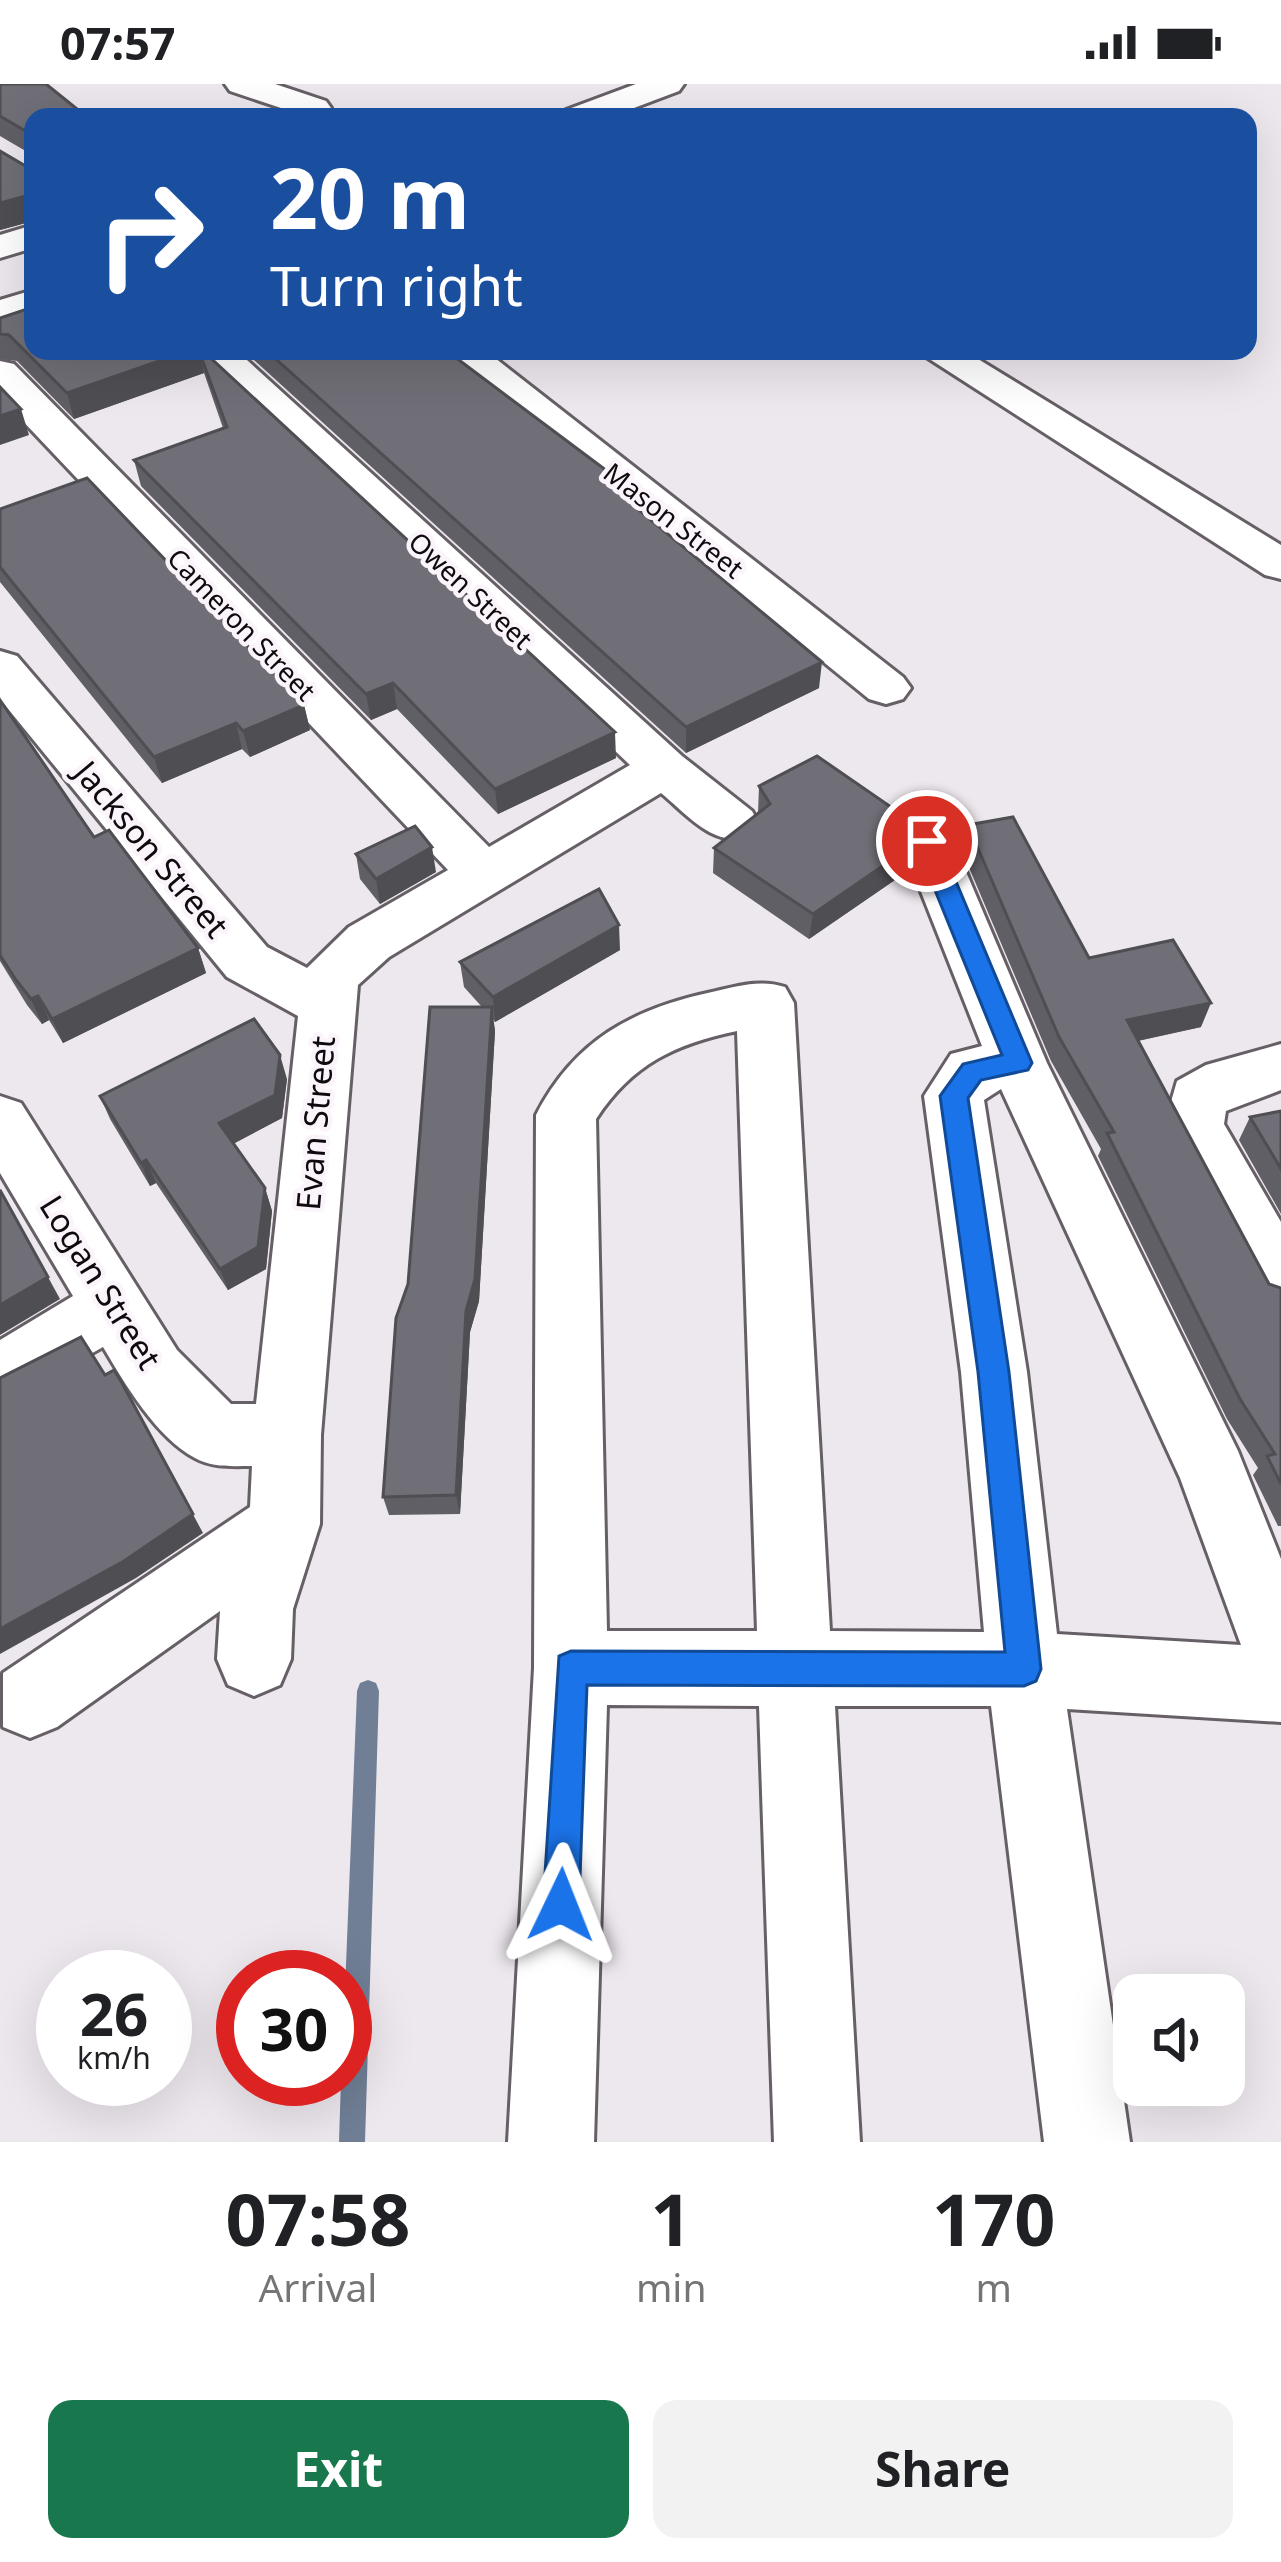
<!DOCTYPE html>
<style>
body{margin:0;font-family:"Noto Sans",sans-serif;background:#f2f2f2;color:#202124;height:100vh;display:flex;flex-direction:column;font-size:45px;white-space:nowrap}
*{box-sizing:border-box;margin:0}
p{font-size:39px;color:#757577}
.icon{flex:none;width:66px;height:66px;fill:none;stroke:currentColor;stroke-width:2;stroke-linecap:round;stroke-linejoin:round}
.map{position:relative;height:2058px;overflow:hidden}
.details{display:flex;flex-direction:column;background:#fff;flex:1}
.details>*{flex:none}
.guide{position:absolute;left:24px;top:24px;width:1233px;height:252px;border-radius:24px;box-shadow:0 12px 48px #0002;background:#1a4fa0;color:#fff;overflow:hidden}
.tools{position:absolute;left:1113px;top:1890px;display:grid;gap:24px}
.tools a{display:grid;place-items:center;width:132px;height:132px;border-radius:24px;background:#fff;box-shadow:0 12px 48px #0002;font-size:60px}
.speed{position:absolute;left:36px;top:1866px;display:flex;gap:24px;font-size:60px;font-weight:700;text-align:center}
.speed>*{display:grid;place-content:center;width:156px;height:156px;border-radius:50%;background:#fff;box-shadow:0 12px 48px #0002;line-height:1}
.speed small{font-size:30px;font-weight:400}
.speed .limit{border:18px solid #d22;background:#fff;color:#111}
.pin{position:absolute;display:grid;place-items:center;width:102px;height:102px;color:#fff;margin:-51px;border:6px solid #fff;border-radius:50%;box-shadow:0 3px 12px #0007}
.me{position:absolute;width:132px;margin:-66px;rotate:2deg;stroke-linejoin:round;filter:drop-shadow(0 0 9px #0008)}
.turn{display:flex;align-items:center;gap:42px;height:252px;padding:0 48px;font-size:54px}
.turn .icon{width:156px;height:156px;stroke-width:2.5}
.turn b{display:block;font-size:84px;line-height:102px}
.eta{display:flex;justify-content:space-evenly;align-items:center;height:204px;text-align:center}
.eta b{font-size:72px;font-weight:700;line-height:84px}
.cta{display:flex;gap:24px;margin-top:auto;padding:24px 48px}
.cta a{flex:1;height:138px;border-radius:24px;background:#18774d;color:#fff;font-size:48px;font-weight:700;line-height:138px;text-align:center}
.cta a+a{background:#f2f2f2;color:#202124}
.status{display:flex;justify-content:space-between;align-items:center;height:84px;padding:0 60px;background:#fff;direction:ltr}
.status svg{height:33px;fill:currentColor}
.map>svg:first-child{display:block}
</style>
<div class="status"><b>07:57</b><svg viewBox="0 0 49 12"><path d="M0 12V9h3v3zM5 12V6h3v6zM10 12V3h3v9zM15 12V0h3v12zM26 1h20v11H26zM47 4h2v5h-2z"/></svg></div>
<div class="map">
<svg width="1281" height="2058" viewBox="0 0 1281 2058">
<rect width="100%" height="100%" fill="#ede7ee"/>
<g fill="none" stroke-linecap="round" stroke-linejoin="round">
<!-- stream -->
<polygon fill="#707f96" fill-rule="evenodd" points="368,1596 376,1599 379,1607 365,2058 339,2058 341,1995 345,1995 345,1906 357,1607 360,1599"/>
<!-- minor casing -->
<g stroke="#666066" stroke-width="6">
<g id="minor">
<polygon points="225,0 275,0 326,17 331,24 326,31 302,31 230,7"/>
<polygon points="636,0 684,0 679,7 610,33 561,33 566,26"/>
<polygon points="33,141 33,164 0,174 0,151"/>
<polygon points="33,206 33,231 0,241 0,216"/>
<path d="M193,267H237L682,672L752,727L759,740L752,753C713,764 689,732 661,709L389,873L358,901L321,1351L320,1440L293,1525L291,1575L280,1601L254,1612L228,1601L217,1575L220,1527L57,1643L30,1654L3,1643V1589L250,1423L252,1382C232,1382 213,1384 195,1374C156,1353 125,1300 103,1263L0,1321V1256L73,1212L0,1089V1012L21,1019L177,1266L231,1320H256L298,932L227,893L0,615V567L17,572L267,863L307,884L349,843L448,786L0,313V277L14,280L489,763L630,681Z"/>
<polygon points="441,267 486,267 903,593 911,604 903,615 886,620 869,615"/>
<polygon points="917,267 965,267 1281,461 1281,495 1265,491"/>
<path d="M927,738L946,744L953,757L1047,979L1238,1367L1281,1475V1638L1067,1625L1130,2058H1044L991,1622H835L860,2058H774L759,1622L607,1621L594,2058H508L534,1584L536,1031C574,957 632,925 712,908C738,902 760,895 785,903L794,919L830,1547L984,1548L961,1288L924,1012L951,970L982,962L901,757L908,744ZM737,947L757,1547H607L596,1035C632,980 675,960 737,947ZM1001,1005L1180,1394L1241,1561L1057,1550L1027,1288L984,1016Z"/>
<polygon points="1281,960 1281,1006 1226,1027 1224,1040 1281,1138 1281,1225 1258,1217 1164,1042 1177,997 1206,981"/>
</g>
</g>
<!-- minor -->
<use href="#minor" fill="#fff" fill-rule="evenodd"/>
</g>
<!-- wall -->
<g fill="#605f66">
<polygon points="0,0 33,33 33,137 0,146 0,67 29,84 29,69 0,52"/>
<polygon points="0,234 203,267 616,674 498,730 397,625 371,636 141,402 134,376 223,344 204,289 74,335 17,277 0,275"/>
<polygon points="244,267 447,267 641,428 819,604 686,669"/>
<polygon points="0,425 304,621 310,646 250,673 242,665 162,699 0,498"/>
<polygon points="0,616 94,753 198,864 206,889 63,959 49,936 42,940 27,921 0,877"/>
<polygon points="759,702 913,761 908,787 809,855 713,789 714,764 758,729"/>
<polygon points="968,741 1089,874 1201,943 1138,957 1269,1200 1281,1204 1281,1442 1278,1442 1253,1391 1258,1384 1227,1335 1098,1072 1101,1065 1051,977 962,767"/>
<polygon points="356,770 436,788 380,820 360,795"/>
<polygon points="620,866 495,938 493,935 495,947 479,1217 470,1248 460,1430 389,1431 383,1413 482,923 464,903 460,878"/>
<polygon points="287,995 282,1034 233,1060 265,1104 272,1127 266,1185 228,1206 156,1099 150,1102 110,1035 100,1012"/>
<polygon points="1281,1027 1281,1130 1239,1056 1250,1033"/>
</g>
<!-- shaded-wall -->
<g fill="#4e4e53">
<polygon points="33,110 33,137 0,146 0,119"/>
<polygon points="188,267 199,267 204,289 74,335 67,309"/>
<polygon points="21,325 29,351 0,361 0,332"/>
<polygon points="822,578 819,604 686,669 686,643"/>
<polygon points="393,599 397,625 371,636 366,610"/>
<polygon points="304,621 310,646 250,673 243,647"/>
<polygon points="236,639 242,665 162,699 154,673"/>
<polygon points="615,648 616,674 498,730 495,705"/>
<polygon points="913,761 908,787 809,855 813,830"/>
<polygon points="432,763 436,788 380,820 376,795"/>
<polygon points="619,841 620,866 495,938 493,913"/>
<polygon points="198,864 206,889 63,959 52,935"/>
<polygon points="38,912 49,936 42,940 31,915"/>
<polygon points="1211,919 1201,943 1118,961 1127,936"/>
<polygon points="492,923 495,947 479,1217 470,1248 460,1430 456,1411 466,1227"/>
<polygon points="280,971 287,995 282,1034 227,1063 219,1039"/>
<polygon points="146,1076 156,1099 150,1102 141,1079"/>
<polygon points="265,1104 272,1127 266,1185 228,1206 220,1185"/>
<polygon points="0,1105 60,1215 0,1251"/>
<polygon points="122,1299 203,1449 136,1494 0,1570 0,1545"/>
</g>
<!-- building -->
<g fill="#706f77" stroke="#4e4e53" stroke-width="3">
<polygon points="0,0 46,0 87,33 33,33 33,110 0,119 0,67 29,84 29,49 0,32"/>
<polygon points="33,223 33,267 188,267 67,309 9,251 0,250 0,234"/>
<polygon points="199,267 203,267 615,648 495,705 393,599 366,610 134,376 227,343"/>
<polygon points="267,267 447,267 619,396 641,419 634,422 822,578 686,643"/>
<polygon points="0,303 21,325 0,332"/>
<polygon points="87,394 304,621 243,647 236,639 154,673 0,483 0,425"/>
<polygon points="0,616 94,753 109,746 198,864 52,935 38,912 31,915 16,896 0,871"/>
<polygon points="817,672 901,730 913,761 813,830 714,764 770,720 759,702"/>
<polygon points="1013,733 1089,874 1173,856 1211,919 1127,936 1269,1200 1281,1204 1281,1400 1267,1372 1275,1370 1240,1315 1107,1049 1114,1048 1059,953 968,741"/>
<polygon points="415,742 432,763 376,795 356,770"/>
<polygon points="599,805 619,841 493,913 460,878"/>
<polygon points="430,923 492,923 475,1195 466,1227 456,1411 383,1413 396,1234 408,1200"/>
<polygon points="254,935 280,971 275,1011 219,1039 265,1104 258,1163 220,1185 146,1076 141,1079 100,1012"/>
<polygon points="1281,1027 1281,1085 1250,1033"/>
<polygon points="0,1106 48,1193 0,1221"/>
<polygon points="81,1253 105,1291 114,1286 122,1299 193,1430 124,1477 0,1545 0,1294"/>
</g>
<!-- route -->
<polygon fill="#1a73e8" stroke="#114b97" stroke-width="3" points="927,749 939,757 1032,979 1028,986 981,996 968,1014 1009,1288 1041,1585 1036,1597 1024,1602 587,1601 579,1821 574,1834 561,1839 548,1834 543,1821 559,1572 571,1567 1005,1568 978,1288 940,1012 963,980 1002,971 915,757"/>
<g text-anchor="middle" dominant-baseline="central" stroke-width="9" stroke-linejoin="round" paint-order="stroke">
<!-- far-street labels -->
<g font-size="27" fill="#0d0b0d" stroke="#fbf4fb">
<text transform="translate(674 436) rotate(38)">Mason Street</text>
<text transform="translate(471 506) rotate(43)">Owen Street</text>
<text transform="translate(242 540) rotate(46)">Cameron Street</text>
</g>
<!-- street labels -->
<g font-size="33" fill="#0d0b0d" stroke="#fbf4fb">
<text transform="translate(152 765) rotate(50)">Jackson Street</text>
<text transform="translate(315 1039) rotate(-85)">Evan Street</text>
<text transform="translate(101 1198) rotate(58)">Logan Street</text>
</g>
</g>
</svg>
<div class="tools">
<a><svg class="icon" aria-label="sound" viewBox="0 0 24 24"><path d="M4 9h4l5-4v14l-5-4H4zM17 9q2 3 0 6"/></svg></a>
</div>
<div class="speed"><div>26<small>km/h</small></div><div class="limit">30</div></div>
<div class="pin" style="left:927px;top:757px;background:#d93025"><svg class="icon" aria-label="arrive" viewBox="0 0 24 24"><path d="M6 21V4h12l-3 4 3 4H6"/></svg></div>
<svg class="me" style="left:561px;top:1821px" viewBox="-20 -20 40 40"><path d="M0-17L14 15 0 8-14 15z" fill="#1a73e8" stroke="#fff" stroke-width="4"/></svg>
<div class="guide">
<div class="turn"><svg class="icon" aria-label="right" viewBox="0 0 24 24"><path d="M7 20v-9h11M14 6l5 5-5 5"/></svg><div><b>20 m</b>Turn right</div></div>
</div>
</div>
<section class="details">
<div class="eta">
<div><b>07:58</b><p>Arrival</p></div>
<div><b>1</b><p>min</p></div>
<div><b>170</b><p>m</p></div>
</div>
<div class="cta"><a>Exit</a><a>Share</a></div>
</section>
